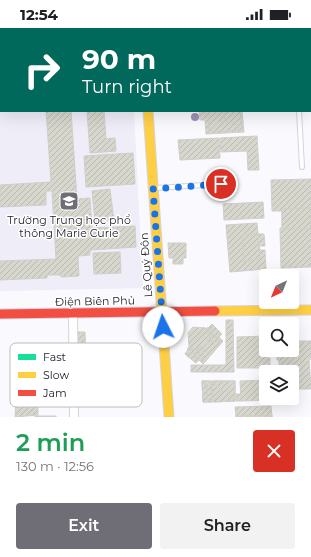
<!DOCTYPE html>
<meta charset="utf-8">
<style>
body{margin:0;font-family:Montserrat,sans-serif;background:#f2f2f2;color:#202124;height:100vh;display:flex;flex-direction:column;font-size:15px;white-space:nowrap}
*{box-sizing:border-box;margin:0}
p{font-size:13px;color:#757577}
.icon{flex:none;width:22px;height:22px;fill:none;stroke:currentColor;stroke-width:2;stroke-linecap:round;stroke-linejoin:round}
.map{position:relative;height:389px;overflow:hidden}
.sheet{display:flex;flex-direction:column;background:#fff;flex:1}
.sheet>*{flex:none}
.guide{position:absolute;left:0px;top:0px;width:311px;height:84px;box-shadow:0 4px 16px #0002;background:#00695c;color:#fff;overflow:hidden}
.needle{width:26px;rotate:223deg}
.buttons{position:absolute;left:259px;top:241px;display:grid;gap:8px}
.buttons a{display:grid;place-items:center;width:40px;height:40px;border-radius:4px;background:#fff;box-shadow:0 4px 16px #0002;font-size:20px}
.pin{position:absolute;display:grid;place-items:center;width:34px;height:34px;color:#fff;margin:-17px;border:2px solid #fff;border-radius:50%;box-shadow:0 1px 4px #0007}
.me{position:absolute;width:44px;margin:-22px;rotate:356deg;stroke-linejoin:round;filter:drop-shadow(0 0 3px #0008)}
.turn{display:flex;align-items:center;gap:14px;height:84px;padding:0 16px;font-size:18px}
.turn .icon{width:52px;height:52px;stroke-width:2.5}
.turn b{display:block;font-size:28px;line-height:34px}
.round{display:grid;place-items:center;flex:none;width:42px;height:42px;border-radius:4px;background:#f2f2f2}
.headline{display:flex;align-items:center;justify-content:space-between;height:68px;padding:0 16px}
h1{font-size:24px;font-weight:600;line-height:30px;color:#1e9e55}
.action{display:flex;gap:8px;margin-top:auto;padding:8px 16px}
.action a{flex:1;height:46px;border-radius:4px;background:#6f6d75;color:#fff;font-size:16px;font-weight:600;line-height:46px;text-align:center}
.action a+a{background:#f2f2f2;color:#202124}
.status{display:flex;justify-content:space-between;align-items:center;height:28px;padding:0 20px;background:#fff;direction:ltr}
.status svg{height:11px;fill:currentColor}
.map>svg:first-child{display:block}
</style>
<div class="status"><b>12:54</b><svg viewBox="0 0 49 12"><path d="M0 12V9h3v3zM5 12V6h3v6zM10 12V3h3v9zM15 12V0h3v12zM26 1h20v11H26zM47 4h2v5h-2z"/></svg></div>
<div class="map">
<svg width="311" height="389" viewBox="0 0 311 389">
<defs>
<pattern id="building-hatch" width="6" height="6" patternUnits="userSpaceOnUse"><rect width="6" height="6" fill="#d8d7ce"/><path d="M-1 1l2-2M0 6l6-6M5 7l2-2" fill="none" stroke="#b9b8b1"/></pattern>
</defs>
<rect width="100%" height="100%" fill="#faf9fd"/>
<!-- built -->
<polygon fill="#efedf7" points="0,44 1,83 134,83 143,260 0,263"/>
<!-- building -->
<g fill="url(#building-hatch)" stroke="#cfcec9">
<polygon points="0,0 43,0 0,2"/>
<polygon points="0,0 43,0 0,2"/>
<rect x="166" y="0" width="34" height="1"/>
<rect x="269" y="0" width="23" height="1"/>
<polygon points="272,0 291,0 292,1 271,1"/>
<polygon points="0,59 1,59 0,81"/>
<polygon points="46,83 71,83 77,171 90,170 92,200 135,198 136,219 90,222 90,227 78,228 79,248 61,249 61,247 47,247 47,250 0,252 0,233 56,231 52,163 46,163 46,177 0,179 0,157 51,154"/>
<polygon points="87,83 104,83 106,111 115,110 116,123 90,125"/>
<polygon points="199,83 242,83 244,104 206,106 205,92 200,92"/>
<polygon points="207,83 211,83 208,89 203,90"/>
<polygon points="211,83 224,83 225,94 218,94 209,104 208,89"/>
<polygon points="224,83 240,83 242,102 231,94 225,94"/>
<polygon points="218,94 231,94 242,102 209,104"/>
<polygon points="257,108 259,142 248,142 247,123 221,124 220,110"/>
<polygon points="219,110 220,130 180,132 178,112"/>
<polygon points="133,125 135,156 86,159 84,128"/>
<polygon points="311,151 311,239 281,240 280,200 282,200 282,183 272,183 271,152"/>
<polygon points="110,161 114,192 95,194 92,163"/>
<polygon points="263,174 264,190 224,192 223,176"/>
<polygon points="310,180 311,201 282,201 282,181"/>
<polygon points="257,195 258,206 264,206 265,218 259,218 260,222 265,222 266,241 230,244 226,197"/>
<polygon points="258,206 260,231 244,233 242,207"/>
<polygon points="168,215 186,215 186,230 183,230 183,236 173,236 173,230 169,230"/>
<polygon points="120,224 121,245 94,246 93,225"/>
<polygon points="226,292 233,292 234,344 191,344 191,337 226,337"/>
<polygon points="212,296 222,306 219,309 223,313 203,336 199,332 196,335 185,326 188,322 187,321"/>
<polygon points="212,296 212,307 210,310 209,300"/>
<polygon points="212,296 222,306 212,307"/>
<polygon points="193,299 206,300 189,319 188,305"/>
<polygon points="208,299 208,314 203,320 187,321"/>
<polygon points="208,299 210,310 219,309 223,313 208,314"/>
<polygon points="76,304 85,304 86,331 77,331"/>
<polygon points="222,306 219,309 210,310 212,307"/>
<polygon points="266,308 266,322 268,322 268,330 270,330 270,340 237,340 237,309"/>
<polygon points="223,313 203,336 203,320 208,314"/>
<polygon points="292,313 311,313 311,331 309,331 311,361 292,361 292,344 277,344 279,344 279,332 277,332 277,322 292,322"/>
<polygon points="203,320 203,336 199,332 199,322 187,321"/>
<polygon points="188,322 199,322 196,325 185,326"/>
<polygon points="199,322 199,332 196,335 196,325"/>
<polygon points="196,325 196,335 185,326"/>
<polygon points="266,352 266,370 275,370 275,372 241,373 240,353"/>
<polygon points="202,353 211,353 212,374 203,374"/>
<polygon points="202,353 211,353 207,357"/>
<polygon points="202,353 207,357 207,370 203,374"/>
<polygon points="211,353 212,374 207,370 207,357"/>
<polygon points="212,353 235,353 235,373 213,374"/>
<polygon points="212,353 222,363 213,374"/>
<polygon points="212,353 235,353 226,363 222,363"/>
<polygon points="235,353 235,373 226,363"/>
<polygon points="222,363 226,363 235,373 213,374"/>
<rect x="236" y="366" width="5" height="7"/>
<polygon points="16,367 38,368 38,387 15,389"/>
<polygon points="207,370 212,374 203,374"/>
<polygon points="271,378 272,389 236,389 235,379"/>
<polygon points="272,387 272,389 236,389 236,388"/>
<rect x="35" y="388" width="21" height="1"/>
</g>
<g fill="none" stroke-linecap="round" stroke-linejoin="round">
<!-- lane casing -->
<g stroke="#d6d3db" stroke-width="6">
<g id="lane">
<polyline points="52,0 52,1"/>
<polyline points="0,13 1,13"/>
<polyline points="299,83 302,139"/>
<polyline points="156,160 221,156"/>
</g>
</g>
<!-- street casing -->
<g stroke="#d6d3db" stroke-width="10">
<polyline id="street" points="73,285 74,389"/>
</g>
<!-- fast casing -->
<g stroke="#d6d3db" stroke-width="11">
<polyline id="fast" points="142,0 142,1"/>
</g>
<!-- slow casing -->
<g stroke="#d6d3db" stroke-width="11">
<g id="slow">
<polyline points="310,23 311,23"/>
<polyline points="148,83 169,389"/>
<polyline points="215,283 311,282"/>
</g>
</g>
<!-- jam casing -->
<g stroke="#d6d3db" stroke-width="11">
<g id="jam">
<polyline points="0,36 1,36"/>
<polyline points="0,286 215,283"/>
</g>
</g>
<!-- lane -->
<use href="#lane" stroke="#fefeff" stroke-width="4"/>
<!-- street -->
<use href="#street" stroke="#fefeff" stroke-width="8"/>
<!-- fast -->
<use href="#fast" stroke="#16e098" stroke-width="9"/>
<!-- slow -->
<use href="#slow" stroke="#ffcf43" stroke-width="9"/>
<!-- jam -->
<use href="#jam" stroke="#f24e42" stroke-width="9"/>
</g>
<!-- trees -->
<circle fill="#9c8fb6" cx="195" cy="89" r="4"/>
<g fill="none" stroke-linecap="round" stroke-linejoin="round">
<!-- route -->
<polyline stroke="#1a73e8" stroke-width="7" stroke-dasharray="0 12.6" points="163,299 153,161 221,156"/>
</g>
<!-- icons -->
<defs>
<g id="school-square" transform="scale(1)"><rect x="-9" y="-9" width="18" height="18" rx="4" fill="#6f6d75" stroke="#fff"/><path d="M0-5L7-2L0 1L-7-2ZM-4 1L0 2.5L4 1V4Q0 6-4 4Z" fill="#fff"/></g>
</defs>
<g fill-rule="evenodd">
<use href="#school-square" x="69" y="173"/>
</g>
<g text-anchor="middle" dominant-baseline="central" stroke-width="3" stroke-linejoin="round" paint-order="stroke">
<!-- poi labels -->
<g font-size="11" fill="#24212c" stroke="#fff">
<text x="69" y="192">Trường Trung học phổ<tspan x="69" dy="13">thông Marie Curie</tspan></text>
</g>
<!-- street labels -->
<g font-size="11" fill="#24212c" stroke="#fff">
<text transform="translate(146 237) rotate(-94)">Lê Quý Đôn</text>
<text transform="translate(95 273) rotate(-1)">Điện Biên Phủ</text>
</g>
</g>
<!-- legend -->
<rect x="10" y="315" width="132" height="64" rx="6" fill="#fff" stroke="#bdbcc0" stroke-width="1"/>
<rect x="18" y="326" width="18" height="6" fill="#16e098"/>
<rect x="18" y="344" width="18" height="6" fill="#ffcf43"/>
<rect x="18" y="362" width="18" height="6" fill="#f24e42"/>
<g font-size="11" fill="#24212c">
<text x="43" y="333">Fast</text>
<text x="43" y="351">Slow</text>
<text x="43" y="369">Jam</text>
</g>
</svg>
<div class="buttons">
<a><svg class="needle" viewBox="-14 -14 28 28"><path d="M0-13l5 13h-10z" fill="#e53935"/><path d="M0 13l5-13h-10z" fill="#757577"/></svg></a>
<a><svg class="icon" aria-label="search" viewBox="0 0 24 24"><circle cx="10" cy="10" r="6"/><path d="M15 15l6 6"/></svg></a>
<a><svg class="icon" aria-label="layers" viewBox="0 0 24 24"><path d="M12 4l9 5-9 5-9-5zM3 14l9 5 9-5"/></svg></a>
</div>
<div class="pin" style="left:221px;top:156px;background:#d93025"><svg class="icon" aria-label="arrive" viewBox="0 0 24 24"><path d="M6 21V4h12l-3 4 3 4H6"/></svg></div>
<svg class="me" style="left:163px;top:299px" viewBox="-20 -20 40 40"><circle r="19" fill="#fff"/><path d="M0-13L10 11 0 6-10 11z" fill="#1a73e8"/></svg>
<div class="guide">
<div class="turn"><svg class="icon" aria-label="right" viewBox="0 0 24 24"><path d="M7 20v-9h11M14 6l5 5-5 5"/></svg><div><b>90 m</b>Turn right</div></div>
</div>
</div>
<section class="sheet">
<div class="headline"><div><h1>2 min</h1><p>130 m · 12:56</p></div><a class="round" style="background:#d93025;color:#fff"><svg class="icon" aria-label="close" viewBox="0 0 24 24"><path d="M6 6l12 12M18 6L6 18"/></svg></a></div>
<div class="action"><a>Exit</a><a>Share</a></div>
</section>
